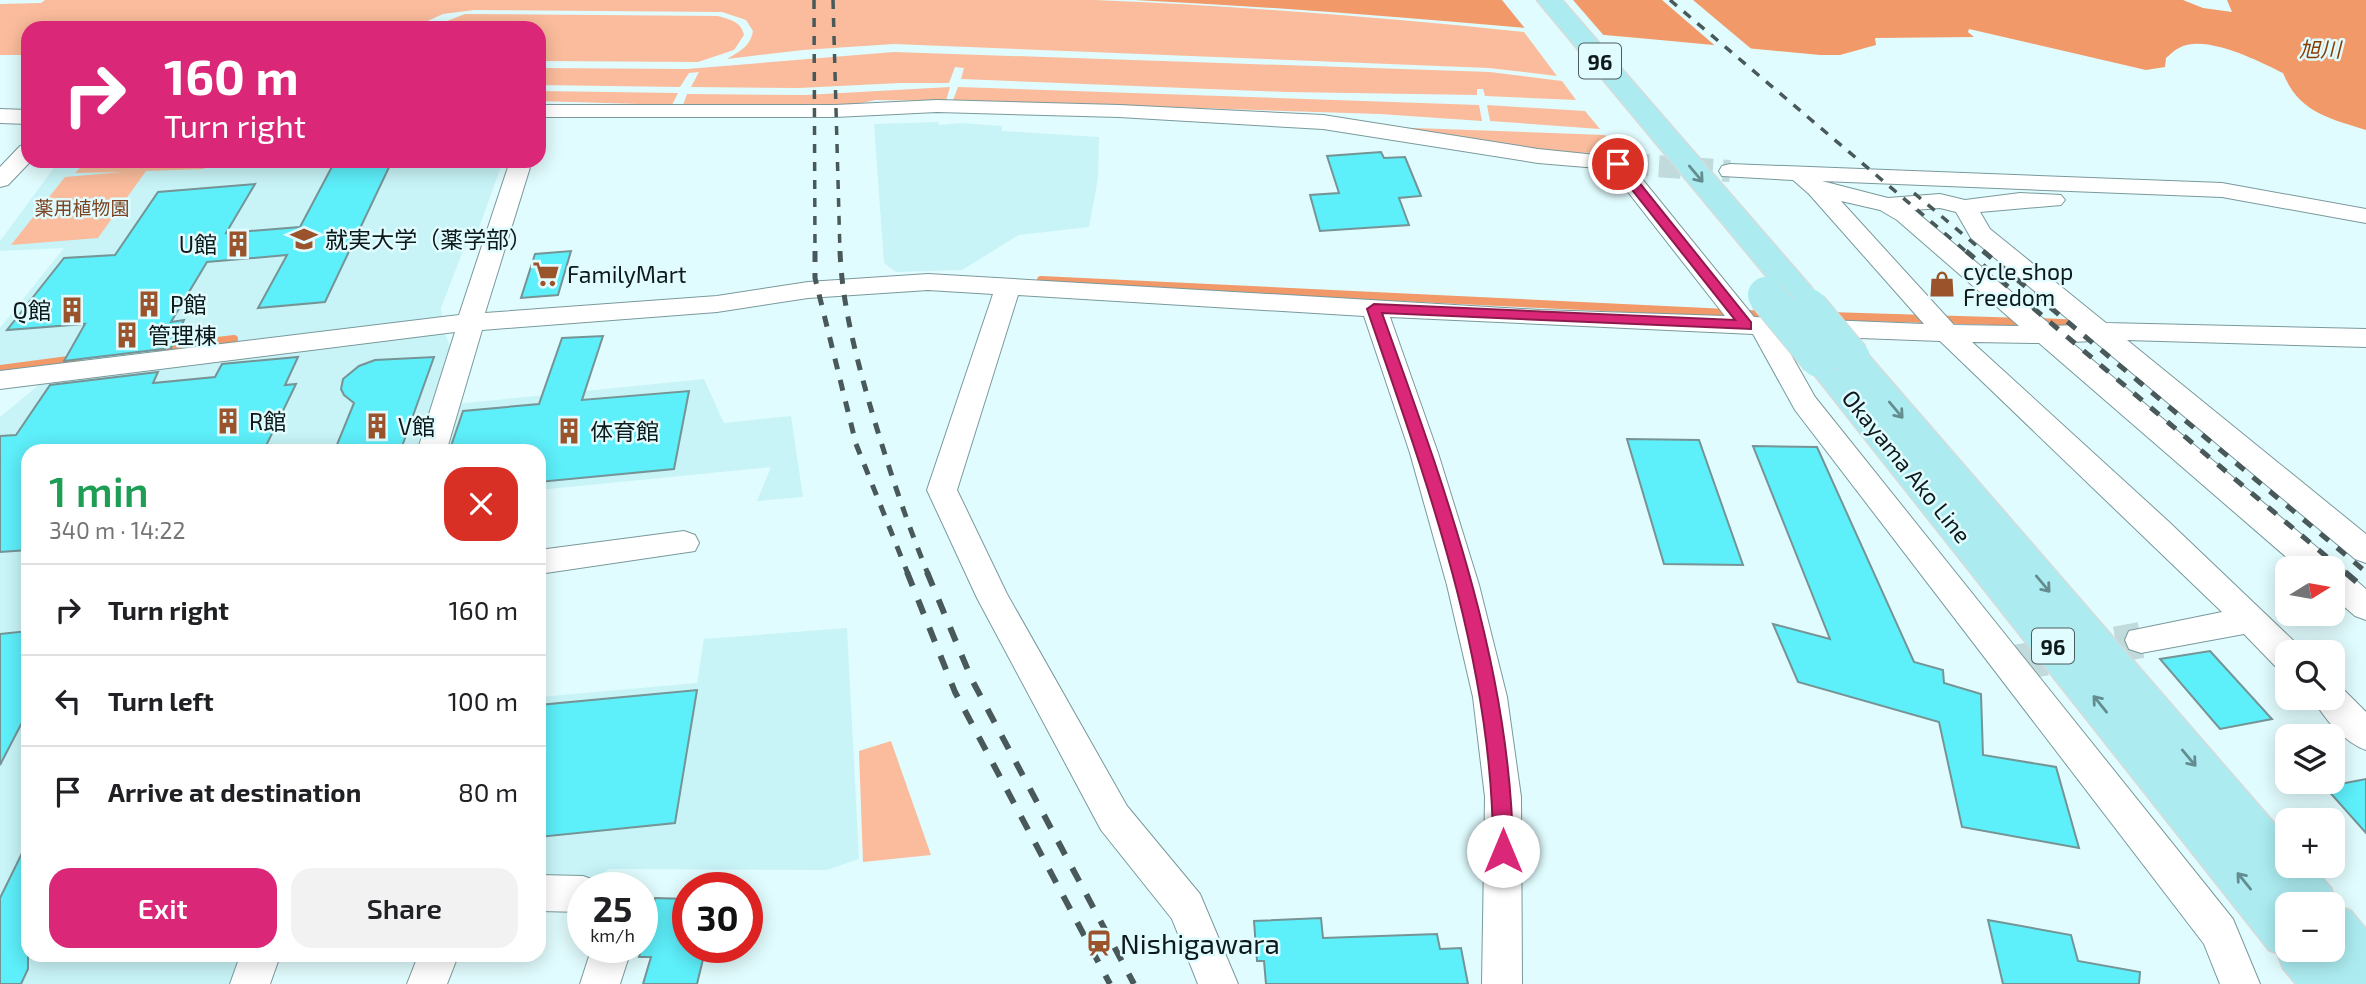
<!DOCTYPE html>
<meta charset="utf-8">
<style>
body{margin:0;font-family:"Exo 2","Noto Sans JP",sans-serif;background:#f2f2f2;color:#202124;height:100vh;display:flex;flex-direction:column;font-size:26px;white-space:nowrap}
*{box-sizing:border-box;margin:0}
p{font-size:23px;color:#757577}
.icon{flex:none;width:38px;height:38px;fill:none;stroke:currentColor;stroke-width:2;stroke-linecap:round;stroke-linejoin:round}
.map{position:relative;flex:1;overflow:hidden}
.details{position:absolute;left:21px;top:444px;width:525px;height:518px;display:flex;flex-direction:column;background:#fff;border-radius:21px;box-shadow:0 4px 18px #0003}
.details>*{flex:none}
.top-card{position:absolute;left:21px;top:21px;width:525px;height:147px;border-radius:21px;box-shadow:0 4px 18px #0003;background:#db2777;color:#fff;overflow:hidden}
.needle{width:46px;rotate:79deg}
.buttons{position:absolute;left:2275px;top:556px;display:grid;gap:14px}
.buttons a{display:grid;place-items:center;width:70px;height:70px;border-radius:14px;background:#fff;box-shadow:0 4px 18px #0003;font-size:35px}
.speed{position:absolute;left:567px;top:872px;display:flex;gap:14px;font-size:35px;font-weight:700;text-align:center}
.speed>*{display:grid;place-content:center;width:91px;height:91px;border-radius:50%;background:#fff;box-shadow:0 4px 18px #0003;line-height:1}
.speed small{font-size:18px;font-weight:400}
.speed .limit{border:10px solid #d22;background:#fff;color:#111}
.pin{position:absolute;display:grid;place-items:center;width:60px;height:60px;color:#fff;margin:-30px;border:4px solid #fff;border-radius:50%;box-shadow:0 2px 7px #0007}
.me{position:absolute;width:77px;margin:-38px;rotate:0deg;stroke-linejoin:round;filter:drop-shadow(0 0 5px #0008)}
.turn{display:flex;align-items:center;gap:24px;height:147px;padding:0 28px;font-size:32px}
.turn .icon{width:91px;height:91px;stroke-width:2.5}
.turn b{display:block;font-size:49px;line-height:60px}
.round{display:grid;place-items:center;flex:none;width:74px;height:74px;border-radius:21px;background:#f2f2f2}
.head{display:flex;align-items:center;justify-content:space-between;height:119px;padding:0 28px}
h1{font-size:42px;font-weight:600;line-height:52px;color:#1e9e55}
.primary-button{display:flex;gap:14px;margin-top:auto;padding:14px 28px}
.primary-button a{flex:1;height:80px;border-radius:21px;background:#db2777;color:#fff;font-size:28px;font-weight:600;line-height:80px;text-align:center}
.primary-button a+a{background:#f2f2f2;color:#202124}
ul{padding:0;list-style:none}
li{display:flex;align-items:center;gap:21px;height:91px;padding:0 28px;border-top:2px solid #e0e0e0}
li div{flex:1}
li b{display:block;font-size:26px}
li em{font-style:normal}
.map>svg:first-child{display:block}
</style>
<div class="map">
<svg width="2366" height="984" viewBox="0 0 2366 984">
<rect width="100%" height="100%" fill="#e1fcfe"/>
<!-- built -->
<g fill="#c8f4f7">
<polygon points="938,122 939,125 963,123 1002,126 1002,131 1099,137 1098,178 1089,227 1019,235 962,270 896,272 884,263 874,124"/>
<polygon points="59,161 503,161 477,233 463,251 441,308 444,331 450,346 416,451 28,452 28,956 242,956 232,984 0,984 0,417 40,384 60,358 0,366 0,328 64,248 0,251 0,241"/>
<polygon points="704,379 724,423 791,416 803,497 757,501 771,467 539,490 539,452 441,452 456,404"/>
<polygon points="847,628 859,859 827,870 609,869 596,879 539,878 539,697 697,683 704,639"/>
</g>
<!-- green -->
<g fill="#fabc9c">
<path d="M45,0H1095C1239,6 1381,17 1524,32L1557,76L1489,68L894,44L803,50L727,59C740,51 750,47 753,31L746,20L722,12L474,10L443,14L412,28H28V55H0V4L41,3Z"/>
<path d="M465,14L717,16C729,19 741,21 744,35L734,50L698,62L539,61V28H429Z"/>
<polygon points="894,52 1490,72 1562,81 1576,100 1485,96 1483,89 1477,89 1477,95 1287,92 961,79 964,68 955,67 949,83 900,83 799,88 691,87 699,72 689,73 680,87 539,85 539,68 687,69"/>
<polygon points="950,87 946,101 876,100 846,106 683,105 687,94 805,95"/>
<polygon points="958,87 1479,105 1482,121 1380,114 953,100"/>
<polygon points="539,91 678,93 672,105 539,101"/>
<polygon points="1487,105 1585,111 1600,129 1490,121"/>
<path d="M1387,127L1605,135L1614,152C1538,157 1462,139 1387,127Z"/>
<polygon points="87,161 210,161 204,169 146,171 98,238 11,245 65,177 123,172 75,173"/>
<polygon points="891,741 931,855 863,862 859,751"/>
</g>
<!-- water -->
<path fill="#f19969" d="M1135,0H2183L2203,8L2232,12L2227,0H2366V130C2329,118 2299,113 2283,73C2259,61 2204,33 2179,48C2174,50 2170,55 2166,58L2165,67L2146,70L1969,29L1968,32L1974,37L1875,38L1876,45L1840,55H1820C1592,34 1364,11 1135,0Z"/>
<!-- pier -->
<g fill="#e1fcfe">
<polygon points="1502,0 1573,0 1606,38 1527,31"/>
<polygon points="1662,0 1693,0 1755,52 1719,49"/>
</g>
<g fill="none" stroke-linecap="round" stroke-linejoin="round">
<!-- stream -->
<g stroke="#f19969" stroke-width="8">
<polyline points="1041,280 1769,315"/>
<polyline points="1829,316 2025,322"/>
<polyline points="2039,322 2084,324"/>
<polyline points="159,348 234,339"/>
<polyline points="0,369 76,359"/>
</g>
</g>
<!-- building -->
<g fill="#5deffa" stroke="#759496" stroke-width="2">
<polygon points="1381,152 1384,158 1405,157 1421,196 1399,198 1409,225 1320,231 1310,195 1339,193 1327,156"/>
<polygon points="335,161 392,161 325,302 258,308 287,255 207,262 171,322 184,320 171,348 64,361 85,324 7,330 64,258 115,255 158,192 255,184 226,233 300,227"/>
<polygon points="571,251 558,295 521,298 535,254"/>
<polygon points="603,336 582,400 689,391 674,469 539,482 539,452 449,452 463,411 539,404 562,338"/>
<polygon points="298,357 285,385 296,384 263,452 28,452 28,550 0,552 0,436 16,435 50,385 158,372 153,383 215,377 222,364"/>
<polygon points="434,357 400,452 334,452 354,403 344,395 341,389 343,379 359,366 375,360"/>
<polygon points="1627,439 1699,440 1743,565 1664,564"/>
<polygon points="1753,446 1817,447 1914,662 1943,670 1944,683 1981,694 1983,755 2056,767 2079,848 1962,827 1939,722 1798,682 1773,624 1830,639"/>
<polygon points="28,631 28,711 0,765 0,634"/>
<polygon points="2210,651 2272,719 2220,729 2160,659"/>
<polygon points="697,690 675,823 539,837 539,705"/>
<polygon points="2366,779 2366,833 2325,787"/>
<polygon points="28,841 28,969 21,984 0,984 0,898"/>
<polygon points="655,898 688,899 688,947 706,947 697,984 643,984 651,957 639,957"/>
<polygon points="1321,918 1323,938 1437,934 1440,949 1461,948 1468,984 1266,984 1264,961 1257,961 1254,921"/>
<polygon points="1988,920 2071,935 2078,961 2140,972 2139,984 2003,984"/>
</g>
<g fill="none" stroke-linecap="round" stroke-linejoin="round">
<!-- minor-tunnel-far1 -->
<polyline stroke="#c1dadc" stroke-width="22" stroke-dasharray="22 10" stroke-linecap="butt" points="1627,164 1730,171"/>
<!-- minor-tunnel -->
<polyline stroke="#c1dadc" stroke-width="36" stroke-dasharray="36 18" stroke-linecap="butt" points="2010,664 2141,640"/>
<!-- minor casing -->
<g stroke="#7a999c" stroke-width="2">
<g id="minor">
<path d="M937,100L1119,105L1323,115L1538,149L1635,159L1638,164L1634,169L1754,317L1924,324L1809,194L1793,180L1722,176L1719,171L1722,166L1730,164L2222,183L2366,209V223L2222,197L1822,181L1888,198L1940,194L1965,200L2020,193L2061,195L2065,200L2061,205L1980,212L1990,229L2106,323L2366,329V347L2127,340L2366,534V563L2355,559L2094,341L2071,342L2332,560L2336,568L2344,570L2366,589V620L2355,616L2333,597V569H2300L2039,343L1972,342L2168,521L2299,646L2302,653H2287V670L2275,666L2244,634L2141,653L2129,649L2125,640L2129,631L2222,612L1940,341L1780,335L1815,397L2233,919L2260,984H2220L2204,944L1795,410L1753,334L1390,317L1438,453L1479,585L1507,697L1521,797L1522,984H1482L1485,797L1473,697L1447,585L1410,453L1364,316L1018,295L957,490L1007,594L1127,806L1200,894L1238,984H1198L1172,919L1101,830L977,598L927,490L993,294L928,290L808,298L717,312L482,330L446,452H417L455,332L0,389V371L459,315L510,161H532L485,313L717,296L808,282L928,274L1540,310L1725,316L1610,169L1538,163L1323,129L1119,117L937,112L835,117H539V105H835ZM1841,201L1880,210L1897,220L2019,326L1954,325ZM1940,208L1956,212L1971,238L2075,325L2052,326L1914,210Z"/>
<polygon points="0,109 28,110 28,124 0,123"/>
<polygon points="28,144 28,161 31,161 8,185 0,187 0,167 20,146"/>
<polygon points="684,531 695,535 699,543 695,551 539,574 539,550"/>
<path d="M2333,685L2342,688L2366,712V750C2345,743 2323,718 2313,698H2333Z"/>
<polygon points="539,875 583,876 597,881 599,887 583,887 583,912 539,911"/>
<polygon points="592,947 632,947 620,984 580,984"/>
<polygon points="240,956 280,956 270,984 230,984"/>
<polygon points="418,956 458,956 447,984 407,984"/>
</g>
</g>
<!-- major casing -->
<g stroke="#d8dada" stroke-width="3">
<g id="major">
<polygon points="1537,0 1562,0 1811,287 1816,294 1811,301 1799,304 1787,301"/>
<path d="M1852,346L1864,350L2287,838V866H2312L2331,888L2338,906L2351,911L2366,929V984H2296L2283,968L2277,953L2269,950L1802,359L1807,351C1818,348 1828,346 1836,356L1840,350ZM2287,905H2333V950H2287Z"/>
</g>
</g>
<!-- minor -->
<use href="#minor" fill="#fff" fill-rule="evenodd"/>
<!-- major -->
<use href="#major" fill="#acecf1" fill-rule="evenodd"/>
<!-- rail-far2 -->
<g stroke="#49595a" stroke-width="3.5" stroke-dasharray="9 9" stroke-linecap="butt">
<polyline points="814,0 815,253"/>
<polyline points="833,0 840,253"/>
<polyline points="1670,0 1968,253"/>
<polyline points="1914,193 1985,253"/>
</g>
<!-- rail-far1 -->
<g stroke="#49595a" stroke-width="5" stroke-dasharray="11 11" stroke-linecap="butt">
<polyline points="815,251 815,278 856,444 908,574"/>
<path d="M840,251C842,303 855,352 869,402C886,460 905,518 928,574"/>
<polyline points="1966,251 2347,574"/>
<polyline points="1983,251 2366,572"/>
</g>
<!-- rail -->
<g stroke="#49595a" stroke-width="6" stroke-dasharray="15 15" stroke-linecap="butt">
<polyline points="907,572 955,692 1110,984"/>
<polyline points="927,572 972,680 1134,984"/>
<polyline points="2345,572 2366,590"/>
</g>
<!-- major-bridge casing -->
<g stroke="#d8dada" stroke-width="38" stroke-linecap="butt">
<g id="major-bridge">
<polyline points="1766,295 1819,359"/>
<polyline points="1809,307 1852,358"/>
</g>
</g>
<!-- major-bridge -->
<use href="#major-bridge" stroke="#acecf1" stroke-width="36"/>
</g>
<!-- one-way arrows -->
<defs><path id="oneway-shaft" d="M-6 0H5M1.5-3L5.5 0L1.5 3" fill="none" stroke-width="1.6" stroke-linecap="round" stroke-linejoin="round" transform="scale(1.75)"/></defs>
<g stroke="#648d90">
<use href="#oneway-shaft" transform="translate(1696 174) rotate(50)"/>
<use href="#oneway-shaft" transform="translate(1896 410) rotate(50)"/>
<use href="#oneway-shaft" transform="translate(2043 584) rotate(50)"/>
<use href="#oneway-shaft" transform="translate(2100 704) rotate(-129)"/>
<use href="#oneway-shaft" transform="translate(2189 758) rotate(50)"/>
<use href="#oneway-shaft" transform="translate(2244 881) rotate(-129)"/>
</g>
<!-- route -->
<path fill="#db2777" stroke="#8e194d" stroke-width="2" d="M1618,160L1622,161L1751,322V329L1382,313C1444,486 1511,665 1513,851L1510,857L1503,860L1495,857L1493,851C1494,664 1427,483 1367,309L1374,304L1735,320L1614,167V161Z"/>
<!-- icons -->
<defs>
<g id="university-bare" transform="scale(2.1)"><path d="M0-5L7-2L0 1L-7-2ZM-4 1L0 2.5L4 1V4Q0 6-4 4Z" fill="#9a532b" stroke="#e1fcfe" stroke-width="2.5" paint-order="stroke"/></g>
<g id="building-bare" transform="scale(2.1)"><path d="M-4-6H4V6H1V3H-1V6H-4ZM-2.5-4.3h1.7v1.8h-1.7ZM.8-4.3h1.7v1.8H.8ZM-2.5-1h1.7V.8h-1.7ZM.8-1h1.7V.8H.8Z" fill="#9a532b" stroke="#e1fcfe" stroke-width="2.5" paint-order="stroke"/></g>
<g id="supermarket-bare" transform="scale(2.1)"><path d="M-6-5.5h2.5l.6 2H6L4.5 2H-2.5L-4.4-4H-6ZM-1.5 3.2a1.3 1.3 0 1 0 .1 0ZM3 3.2a1.3 1.3 0 1 0 .1 0Z" fill="#9a532b" stroke="#e1fcfe" stroke-width="2.5" paint-order="stroke"/></g>
<g id="shop-bare" transform="scale(2.1)"><path d="M-5-2.5h2.3a2.7 3.5 0 0 1 5.4 0H5L5.5 6h-11ZM-1.5-2.5h3a1.5 2.3 0 0 0-3 0Z" fill="#9a532b" stroke="#e1fcfe" stroke-width="2.5" paint-order="stroke"/></g>
<g id="station-bare" transform="scale(2.1)"><path d="M-3-6H3Q5-6 5-4V2Q5 4 3 4L4.5 6H3L1.5 4h-3L-3 6H-4.5L-3 4Q-5 4-5 2V-4Q-5-6-3-6ZM-3.5-4v3h7v-3ZM-3.5 1v1.5H-2V1ZM2 1v1.5H3.5V1Z" fill="#9a532b" stroke="#e1fcfe" stroke-width="2.5" paint-order="stroke"/></g>
</defs>
<g fill-rule="evenodd">
<use href="#university-bare" x="304" y="239"/>
<use href="#building-bare" x="238" y="244"/>
<use href="#supermarket-bare" x="546" y="274"/>
<use href="#shop-bare" x="1942" y="284"/>
<use href="#building-bare" x="149" y="304"/>
<use href="#building-bare" x="72" y="310"/>
<use href="#building-bare" x="127" y="335"/>
<use href="#building-bare" x="228" y="421"/>
<use href="#building-bare" x="377" y="426"/>
<use href="#building-bare" x="569" y="431"/>
<use href="#station-bare" x="1099" y="943"/>
</g>
<g text-anchor="middle" dominant-baseline="central" stroke-width="5" stroke-linejoin="round" paint-order="stroke">
<!-- far-park labels -->
<g font-size="19" fill="#7c4221" stroke="#e1fcfe">
<text x="82" y="207">薬用植物園</text>
</g>
<!-- far-water labels -->
<g font-size="21" font-style="italic" fill="#893b00" stroke="#e1fcfe">
<text x="2320" y="48">旭川</text>
</g>
<!-- shield labels -->
<g fill="#e1fcfe" stroke="#4d5d5e" stroke-width="2">
<rect x="1579" y="43.5" width="42" height="35" rx="5"/>
<rect x="2032" y="628.5" width="42" height="35" rx="5"/>
</g>
<g font-size="21" font-weight="bold" fill="#0d191a">
<text x="1600" y="61">96</text>
<text x="2053" y="646">96</text>
</g>
<!-- poi labels -->
<g font-size="23" fill="#0d191a" stroke="#e1fcfe" text-anchor="start">
<text x="325" y="239">就実大学（薬学部）</text>
<text x="217" y="244" text-anchor="end">U館</text>
<text x="1963" y="271">cycle shop<tspan x="1963" dy="26">Freedom</tspan></text>
<text x="567" y="274">FamilyMart</text>
<text x="170" y="304">P館</text>
<text x="51" y="310" text-anchor="end">Q館</text>
<text x="148" y="335">管理棟</text>
<text x="249" y="421">R館</text>
<text x="398" y="426">V館</text>
<text x="590" y="431">体育館</text>
</g>
<!-- street labels -->
<g font-size="23" fill="#0d191a" stroke="#e1fcfe">
<text transform="translate(1907 466) rotate(51)">Okayama Ako Line</text>
</g>
<!-- near-poi labels -->
<g font-size="28" fill="#0d191a" stroke="#e1fcfe" text-anchor="start">
<text x="1120" y="943">Nishigawara</text>
</g>
</g>
</svg>
<div class="buttons">
<a><svg class="needle" viewBox="-14 -14 28 28"><path d="M0-13l5 13h-10z" fill="#e53935"/><path d="M0 13l5-13h-10z" fill="#757577"/></svg></a>
<a><svg class="icon" aria-label="search" viewBox="0 0 24 24"><circle cx="10" cy="10" r="6"/><path d="M15 15l6 6"/></svg></a>
<a><svg class="icon" aria-label="layers" viewBox="0 0 24 24"><path d="M12 4l9 5-9 5-9-5zM3 14l9 5 9-5"/></svg></a>
<a>+</a>
<a>−</a>
</div>
<div class="speed"><div>25<small>km/h</small></div><div class="limit">30</div></div>
<div class="pin" style="left:1618px;top:164px;background:#d93025"><svg class="icon" aria-label="arrive" viewBox="0 0 24 24"><path d="M6 21V4h12l-3 4 3 4H6"/></svg></div>
<svg class="me" style="left:1503px;top:851px" viewBox="-20 -20 40 40"><circle r="19" fill="#fff"/><path d="M0-13L10 11 0 6-10 11z" fill="#db2777"/></svg>
<div class="top-card">
<div class="turn"><svg class="icon" aria-label="right" viewBox="0 0 24 24"><path d="M7 20v-9h11M14 6l5 5-5 5"/></svg><div><b>160 m</b>Turn right</div></div>
</div>
<section class="details">
<div class="head"><div><h1>1 min</h1><p>340 m · 14:22</p></div><a class="round" style="background:#d93025;color:#fff"><svg class="icon" aria-label="close" viewBox="0 0 24 24"><path d="M6 6l12 12M18 6L6 18"/></svg></a></div>
<ul>
<li><svg class="icon" aria-label="right" viewBox="0 0 24 24"><path d="M7 20v-9h11M14 6l5 5-5 5"/></svg><div><b>Turn right</b></div><em>160 m</em></li>
<li><svg class="icon" aria-label="left" viewBox="0 0 24 24"><path d="M17 20v-9H6M10 6l-5 5 5 5"/></svg><div><b>Turn left</b></div><em>100 m</em></li>
<li><svg class="icon" aria-label="arrive" viewBox="0 0 24 24"><path d="M6 21V4h12l-3 4 3 4H6"/></svg><div><b>Arrive at destination</b></div><em>80 m</em></li>
</ul>
<div class="primary-button"><a>Exit</a><a>Share</a></div>
</section>
</div>
